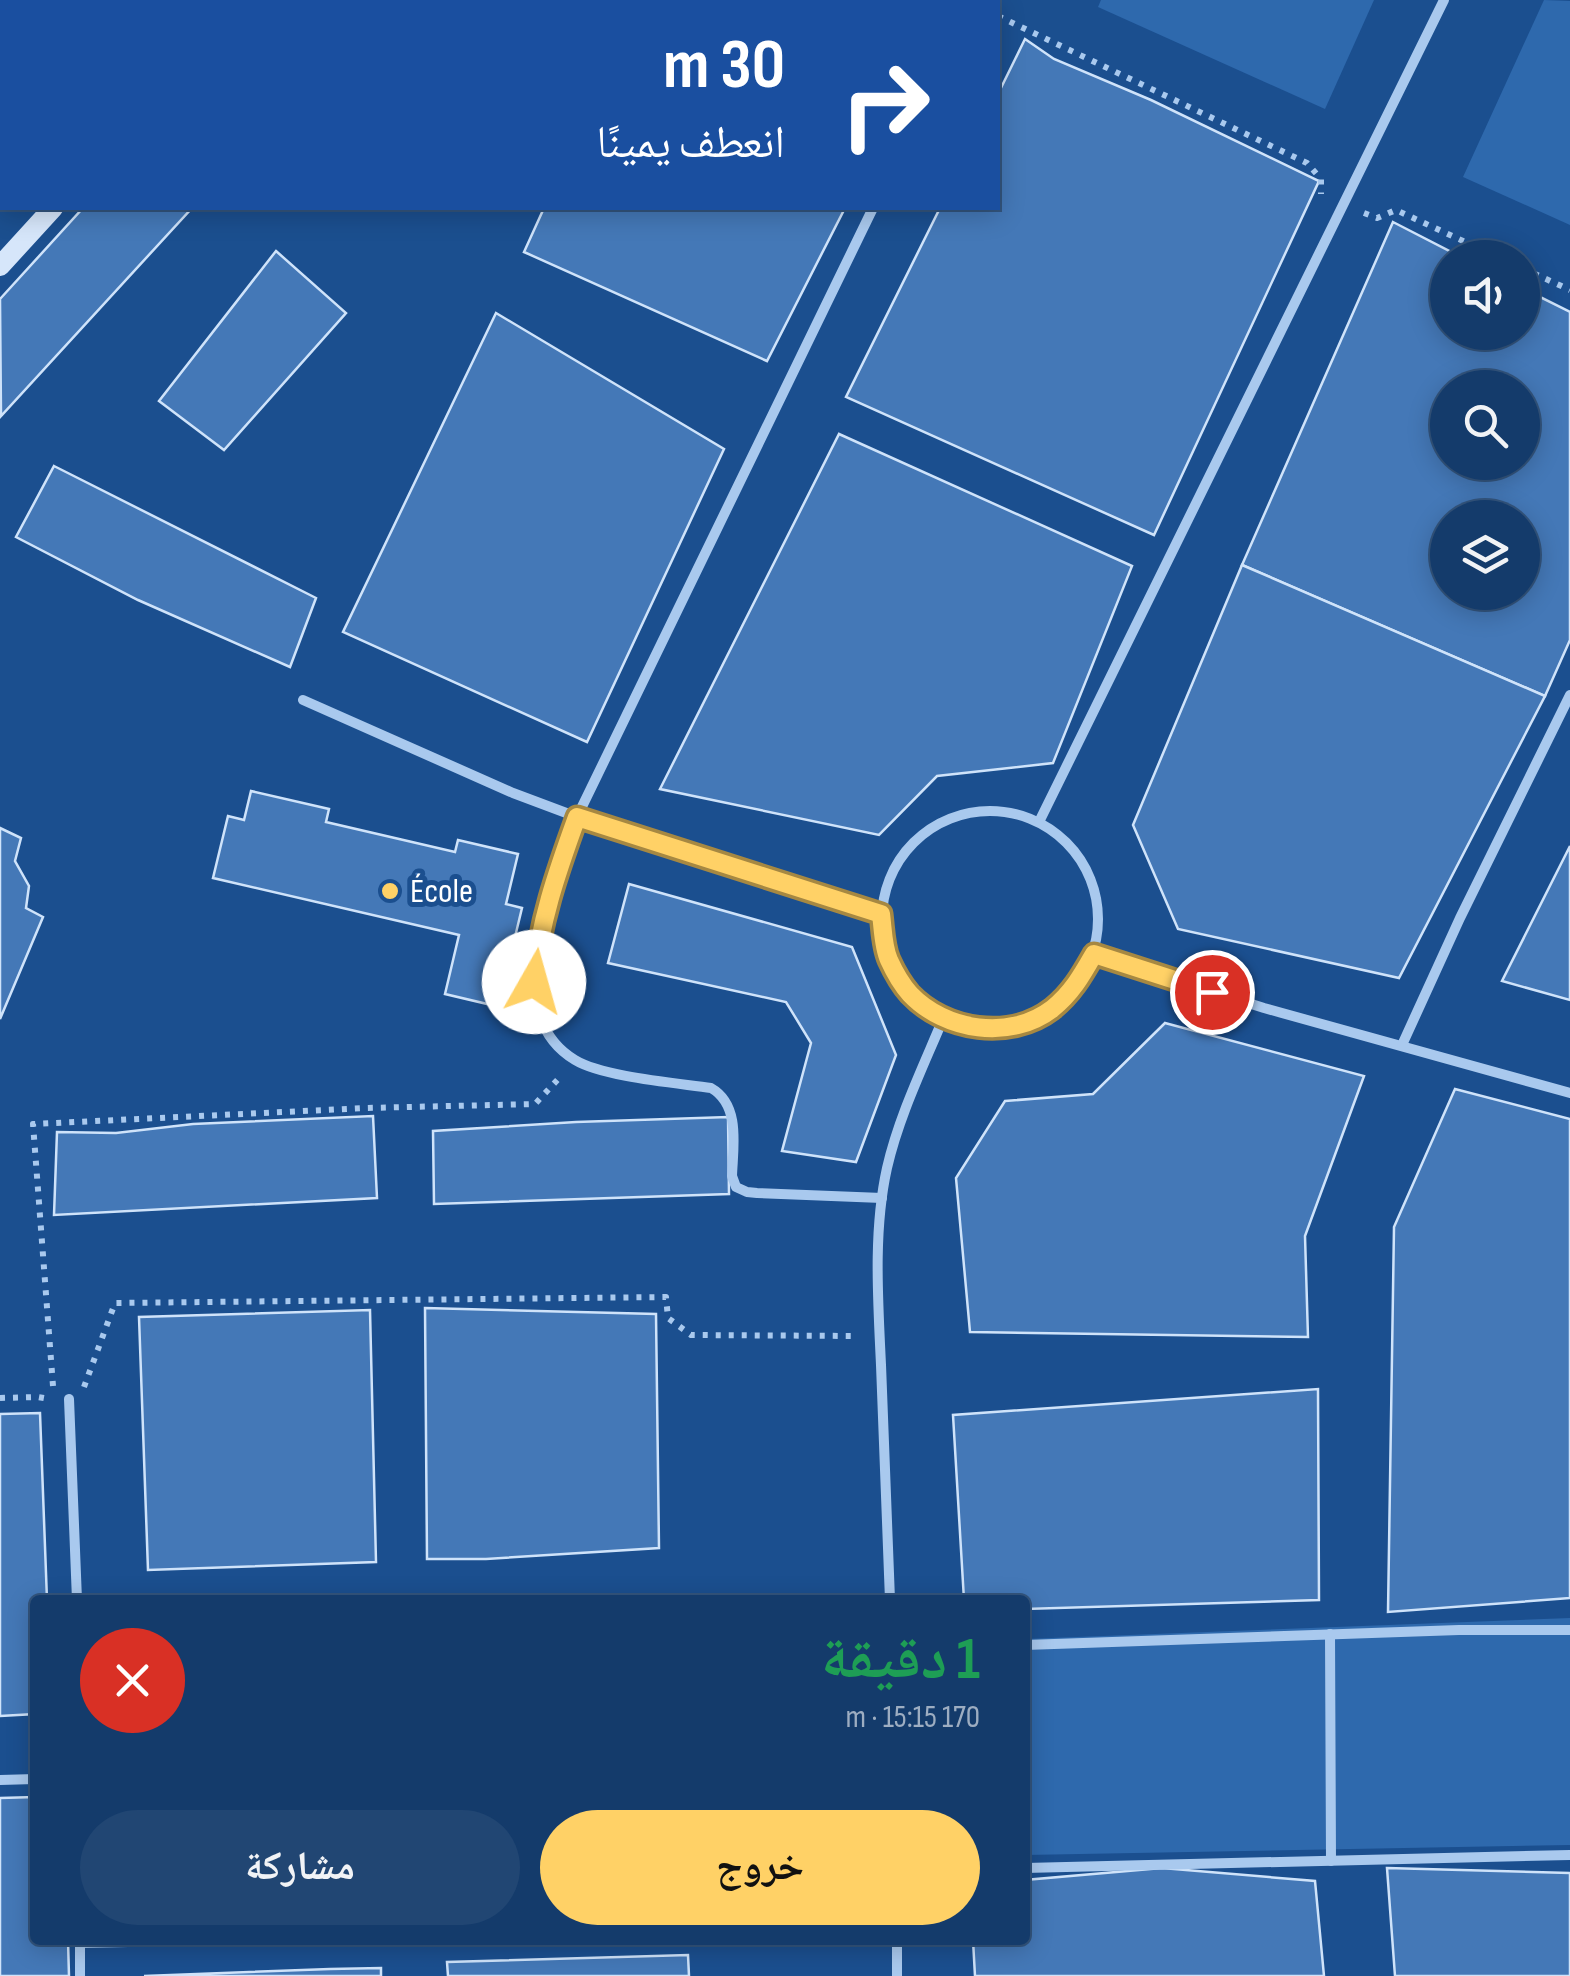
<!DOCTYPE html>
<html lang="ar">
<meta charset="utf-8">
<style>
body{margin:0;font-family:"Sofia Sans Condensed","Noto Naskh Arabic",sans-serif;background:#214673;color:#f1f3f6;direction:rtl;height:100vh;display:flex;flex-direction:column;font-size:38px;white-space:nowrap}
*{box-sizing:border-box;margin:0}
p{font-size:32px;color:#9dadc1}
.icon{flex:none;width:55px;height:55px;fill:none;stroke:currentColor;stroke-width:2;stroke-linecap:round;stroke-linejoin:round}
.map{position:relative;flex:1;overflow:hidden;direction:ltr}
.details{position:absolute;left:30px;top:1595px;width:1000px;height:350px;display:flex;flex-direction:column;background:#143b6b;border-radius:10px;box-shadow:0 5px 25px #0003,0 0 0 2px #33557e;direction:rtl}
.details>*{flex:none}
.guide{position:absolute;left:0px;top:0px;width:1000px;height:210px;box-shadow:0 5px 25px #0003,0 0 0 2px #33557e;direction:rtl;background:#1a4fa0;color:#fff;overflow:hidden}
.fabs{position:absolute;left:1430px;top:240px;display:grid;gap:20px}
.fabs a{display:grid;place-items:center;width:110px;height:110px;border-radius:50%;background:#143b6b;box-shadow:0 5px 25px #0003,0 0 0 2px #33557e;font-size:50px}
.pin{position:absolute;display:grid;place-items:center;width:85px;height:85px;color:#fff;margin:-42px;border:5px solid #fff;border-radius:50%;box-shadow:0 2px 10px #0007}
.me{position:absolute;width:110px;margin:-55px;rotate:7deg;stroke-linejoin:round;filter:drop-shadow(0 0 8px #0008)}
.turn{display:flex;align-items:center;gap:35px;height:210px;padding:0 50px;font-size:45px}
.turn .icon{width:130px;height:130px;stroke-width:2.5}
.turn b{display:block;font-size:70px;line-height:85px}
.round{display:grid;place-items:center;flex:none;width:105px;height:105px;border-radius:52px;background:#214673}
.headline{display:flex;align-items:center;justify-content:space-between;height:170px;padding:0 50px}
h1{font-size:60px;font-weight:700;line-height:75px;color:#1e9e55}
.primary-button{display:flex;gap:20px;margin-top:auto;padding:20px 50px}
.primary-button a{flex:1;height:115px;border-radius:60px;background:#ffd166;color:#111;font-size:40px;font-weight:700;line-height:115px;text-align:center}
.primary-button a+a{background:#214673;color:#f1f3f6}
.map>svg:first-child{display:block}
</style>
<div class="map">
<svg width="1570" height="1976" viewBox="0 0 1570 1976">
<rect width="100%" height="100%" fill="#1b4f8f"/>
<!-- green -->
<g fill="#2e69ad">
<polygon points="1101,0 1374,0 1325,109 1098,7"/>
<polygon points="1544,0 1570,1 1570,225 1463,177"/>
<polygon points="1570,1618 1570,1845 1025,1855 1025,1639"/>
</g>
<!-- building -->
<g fill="#4478b7" stroke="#cfe3fa" stroke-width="2.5" fill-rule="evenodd">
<polygon points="0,0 101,0 98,2 2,2 2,97 0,99"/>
<polygon points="639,0 810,0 815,2 638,2"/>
<polygon points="1025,39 1054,59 1151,100 1319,181 1154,535 846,397 940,208 998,208 998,94"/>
<polygon points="83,208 192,208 1,416 0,299"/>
<polygon points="544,208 845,208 767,361 524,252"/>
<path d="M1393,222L1463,258H1448V332H1522V288L1570,312V640L1545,696L1242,565ZM1448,388H1522V462H1448ZM1448,518H1522V592H1448Z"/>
<polygon points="276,251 346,313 224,450 159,401"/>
<polygon points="496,313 724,449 587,742 343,632"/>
<polygon points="839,434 1132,566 1053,763 937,776 879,835 660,789"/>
<polygon points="54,466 316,598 290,667 138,600 16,537"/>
<polygon points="1242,565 1545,696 1399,978 1178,929 1133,825"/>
<polygon points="251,791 329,809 326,822 455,852 458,840 518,854 506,904 522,908 515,937 533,941 517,1011 445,994 459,935 213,878 228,816 244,820"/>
<polygon points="0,828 21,838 15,861 29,886 26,908 43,917 0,1019"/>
<polygon points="1570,846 1570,1000 1502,981"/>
<polygon points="629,884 852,947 896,1055 856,1162 782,1151 811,1043 786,1002 608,963"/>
<polygon points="1165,1023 1364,1076 1305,1236 1308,1337 970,1332 956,1178 1005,1101 1093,1094"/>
<polygon points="1455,1089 1570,1119 1570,1598 1388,1612 1394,1227"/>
<polygon points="373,1116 377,1198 54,1215 57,1132 116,1133 193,1124"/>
<polygon points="728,1117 729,1194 434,1204 433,1131 576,1122"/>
<polygon points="425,1308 656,1314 659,1548 486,1559 427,1559"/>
<polygon points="370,1310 376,1562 148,1570 139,1317"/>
<polygon points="1318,1389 1319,1600 1025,1609 1025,1600 964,1600 953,1415"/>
<polygon points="40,1413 47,1600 35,1600 35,1714 0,1716 0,1414"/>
<polygon points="35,1797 35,1940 68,1940 69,1976 0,1976 0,1798"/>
<polygon points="1162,1868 1315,1881 1324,1976 975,1976 973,1940 1025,1940 1025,1880"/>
<polygon points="1387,1868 1570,1873 1570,1976 1395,1976"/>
<polygon points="688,1955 689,1976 448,1976 447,1962"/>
<polygon points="381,1968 381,1976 144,1976 330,1969"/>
</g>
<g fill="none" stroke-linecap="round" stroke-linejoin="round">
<!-- path -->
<g stroke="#a9c9ee" stroke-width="6" stroke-dasharray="5 8" stroke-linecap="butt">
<polyline points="998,16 1307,163 1321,179 1321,194"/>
<polyline points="1364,213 1377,218 1396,210 1500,258"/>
<polyline points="1522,268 1570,290"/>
<polyline points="53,1386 33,1124 366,1108 535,1104 561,1076"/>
<polyline points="84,1387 115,1303 666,1297 668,1318 691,1335 858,1336"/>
<polyline points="0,1398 38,1397 49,1399"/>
</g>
<!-- lane -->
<polyline stroke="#a9c9ee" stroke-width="8" points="307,0 310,2"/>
<!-- street -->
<g stroke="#a9c9ee" stroke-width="10">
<polyline points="973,2 974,0"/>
<path d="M873,208L577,817C554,882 495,1012 575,1060C603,1077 677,1083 711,1088C741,1105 733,1147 732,1176L736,1187L747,1192L757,1193L882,1198"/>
<polyline points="303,700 513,793 577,817 881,915"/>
<circle cx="990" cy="919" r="108"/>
<polyline points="1039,822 1444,0"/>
<polyline points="1094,954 1264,1008 1570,1093"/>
<polyline points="1402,1045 1460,918 1570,695"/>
<polyline points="69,1399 77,1600"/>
<polyline points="810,1600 890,1598"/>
<path d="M890,1600C887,1522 884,1443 881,1365C878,1300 873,1231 887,1168C899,1116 923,1067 943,1019"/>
<polyline points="1330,1634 1331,1861"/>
<polyline points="1025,1645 1459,1630 1570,1630"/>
<polyline points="0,1780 35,1779"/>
<polyline points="1025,1868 1570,1855"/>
<polyline points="897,1940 897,1976"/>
<polyline points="80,1941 80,1976"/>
<polyline points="80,1943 224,1940"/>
</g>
<!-- secondary -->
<g stroke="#d6e6fa" stroke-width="20">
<polyline points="113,2 116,0"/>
<polyline points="238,2 240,0"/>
<polyline points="0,128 2,125"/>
<polyline points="0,266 53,208"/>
</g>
</g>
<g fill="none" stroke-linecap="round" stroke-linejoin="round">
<!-- route casing -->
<g stroke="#a68842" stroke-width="25">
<path id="route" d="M534,982C539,924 557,872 577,817L881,914C883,929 883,947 889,960C894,971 902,985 910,994C945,1031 1010,1041 1052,1009C1072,993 1082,975 1094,954L1212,992"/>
</g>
<!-- route -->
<use href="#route" stroke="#ffd166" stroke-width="18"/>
</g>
<!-- markers -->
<circle fill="#ffd166" stroke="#1b4f8f" stroke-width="4" cx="390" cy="891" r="10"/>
<g text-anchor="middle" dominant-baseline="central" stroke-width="10" stroke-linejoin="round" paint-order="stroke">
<!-- poi labels -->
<g font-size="35" fill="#fff" stroke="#1b4f8f" text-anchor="start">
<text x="410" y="891">École</text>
</g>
</g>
</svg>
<div class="fabs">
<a><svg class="icon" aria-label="sound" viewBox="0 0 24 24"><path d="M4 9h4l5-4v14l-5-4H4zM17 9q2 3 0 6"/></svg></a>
<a><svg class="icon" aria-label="search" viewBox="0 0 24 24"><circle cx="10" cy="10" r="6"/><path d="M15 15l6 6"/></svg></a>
<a><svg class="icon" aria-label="layers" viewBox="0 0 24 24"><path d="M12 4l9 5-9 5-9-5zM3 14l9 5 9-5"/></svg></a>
</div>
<div class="pin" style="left:1212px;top:992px;background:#d93025"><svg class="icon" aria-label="arrive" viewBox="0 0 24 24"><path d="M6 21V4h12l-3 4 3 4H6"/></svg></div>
<svg class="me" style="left:534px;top:982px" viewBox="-20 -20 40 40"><circle r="19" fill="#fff"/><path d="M0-13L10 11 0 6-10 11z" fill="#ffd166"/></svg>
<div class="guide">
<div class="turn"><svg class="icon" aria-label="right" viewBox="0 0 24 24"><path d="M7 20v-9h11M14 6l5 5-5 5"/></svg><div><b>30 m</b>انعطف يمينًا</div></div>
</div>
<section class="details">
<div class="headline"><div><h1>1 دقيقة</h1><p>170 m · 15:15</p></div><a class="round" style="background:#d93025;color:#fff"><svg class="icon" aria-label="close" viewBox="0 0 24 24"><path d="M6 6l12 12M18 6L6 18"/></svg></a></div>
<div class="primary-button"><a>خروج</a><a>مشاركة</a></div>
</section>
</div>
